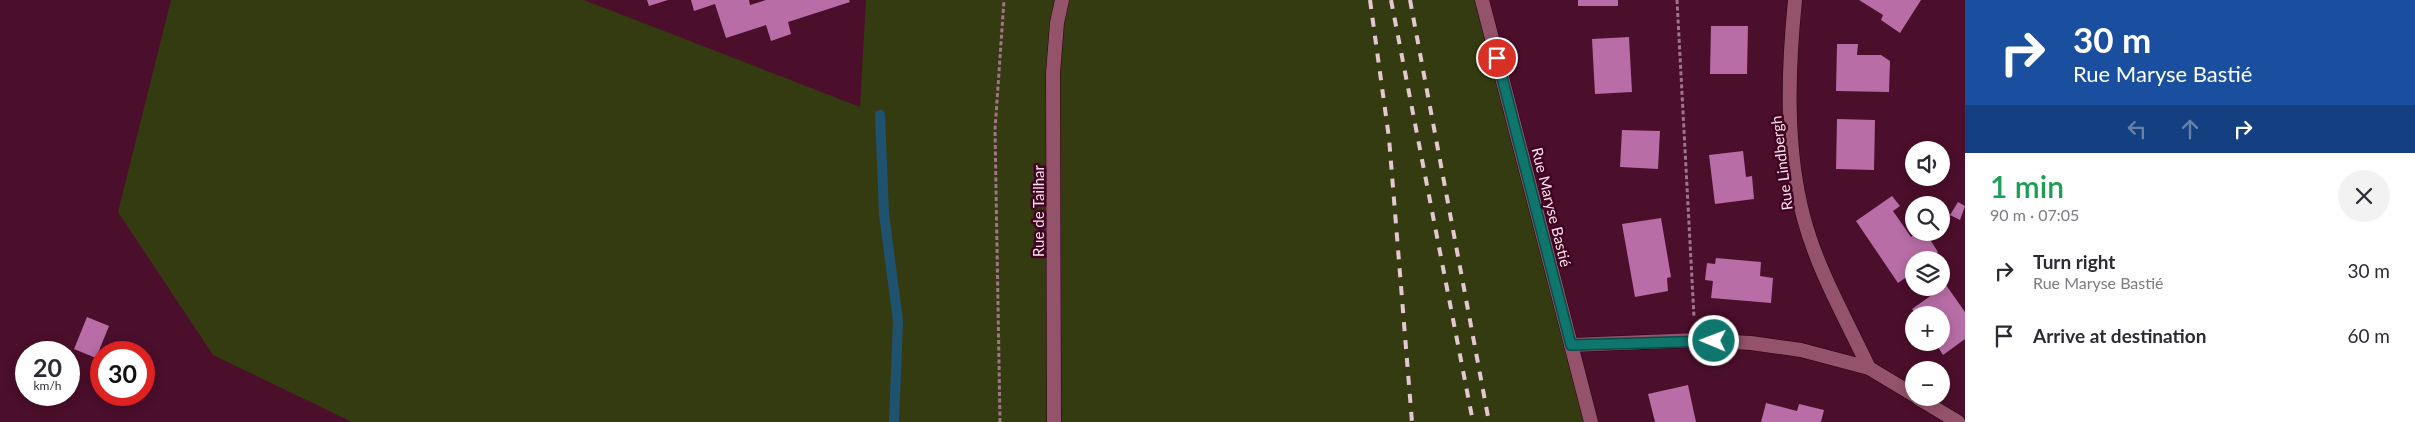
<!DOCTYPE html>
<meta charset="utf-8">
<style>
body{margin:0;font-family:Lato,sans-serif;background:#f2f2f3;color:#2b2b33;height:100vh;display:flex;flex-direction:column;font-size:19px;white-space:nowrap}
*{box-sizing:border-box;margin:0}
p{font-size:16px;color:#7c7c81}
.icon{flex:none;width:28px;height:28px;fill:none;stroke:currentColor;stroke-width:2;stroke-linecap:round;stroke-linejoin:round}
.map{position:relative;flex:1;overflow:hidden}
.sheet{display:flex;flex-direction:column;background:#fff;width:450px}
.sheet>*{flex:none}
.top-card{background:#1a4fa0;color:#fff;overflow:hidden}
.tools{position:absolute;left:1905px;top:141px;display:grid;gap:10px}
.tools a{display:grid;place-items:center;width:45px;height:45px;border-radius:50%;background:#fff;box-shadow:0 2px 12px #0003;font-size:25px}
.speed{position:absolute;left:15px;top:341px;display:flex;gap:10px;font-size:25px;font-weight:700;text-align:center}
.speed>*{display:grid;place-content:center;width:65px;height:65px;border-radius:50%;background:#fff;box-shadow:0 2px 12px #0003;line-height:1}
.speed small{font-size:12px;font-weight:400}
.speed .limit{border:8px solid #d22;background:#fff;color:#111}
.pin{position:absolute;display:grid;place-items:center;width:42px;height:42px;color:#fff;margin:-21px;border:2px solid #fff;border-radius:50%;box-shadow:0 1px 5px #0007}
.me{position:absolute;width:55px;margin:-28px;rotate:271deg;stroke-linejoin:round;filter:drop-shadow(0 0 4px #0008)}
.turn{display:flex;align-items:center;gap:18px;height:105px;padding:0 25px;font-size:22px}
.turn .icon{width:65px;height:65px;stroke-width:2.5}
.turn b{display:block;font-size:35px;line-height:42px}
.lanes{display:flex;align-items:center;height:48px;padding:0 25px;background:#0003;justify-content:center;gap:25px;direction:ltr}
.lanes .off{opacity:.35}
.round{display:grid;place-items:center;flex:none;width:52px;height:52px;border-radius:26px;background:#f2f2f3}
.overview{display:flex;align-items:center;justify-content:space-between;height:85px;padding:0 25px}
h1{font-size:30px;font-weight:600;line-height:38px;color:#1e9e55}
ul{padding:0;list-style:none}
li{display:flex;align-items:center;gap:15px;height:65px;padding:0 25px}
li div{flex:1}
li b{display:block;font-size:19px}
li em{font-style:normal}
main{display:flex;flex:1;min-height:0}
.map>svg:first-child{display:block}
</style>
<main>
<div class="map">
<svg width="1965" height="422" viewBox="0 0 1965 422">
<rect width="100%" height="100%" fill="#4b0e2b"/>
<!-- green -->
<polygon fill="#353b10" points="171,0 584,0 860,107 866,0 1482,0 1591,422 352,422 213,355 118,212"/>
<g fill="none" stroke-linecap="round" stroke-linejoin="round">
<!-- stream -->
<polyline stroke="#1f526f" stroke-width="10" points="880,115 884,214 898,321 894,422"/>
</g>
<!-- building -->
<g fill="#b86da6">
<polygon points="647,0 668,0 649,6"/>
<polygon points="691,0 749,0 750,5 766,0 849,0 850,2 788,22 791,34 771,41 766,25 726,38 715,4 694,11"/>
<rect x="1578" y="0" width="40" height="6"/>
<polygon points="1859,0 1921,0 1900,33 1881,20 1883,15"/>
<polygon points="1711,26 1748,26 1747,74 1710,74"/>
<polygon points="1629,37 1632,92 1595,94 1592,39"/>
<polygon points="1837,44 1858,44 1857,55 1881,55 1890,61 1889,92 1836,91"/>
<polygon points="1837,119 1875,120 1874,170 1836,169"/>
<polygon points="1622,130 1660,131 1658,169 1620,167"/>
<polygon points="1743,151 1746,177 1752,176 1754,199 1715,204 1709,155"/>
<polygon points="1892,196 1900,206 1893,211 1911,237 1917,232 1925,232 1938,252 1927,260 1914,260 1914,272 1898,283 1856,221"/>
<polygon points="1958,202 1965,206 1960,220 1950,215"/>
<polygon points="1661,218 1671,277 1667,278 1668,291 1635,297 1622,224"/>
<polygon points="1716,258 1761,262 1760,276 1773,278 1771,303 1711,298 1713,281 1705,280 1707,263 1715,264"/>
<polygon points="1946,285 1965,312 1965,339 1943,355 1935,342 1941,342 1941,315 1916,315 1912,309"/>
<polygon points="87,317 109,326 96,358 74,349"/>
<polygon points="1688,385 1696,422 1655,422 1648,394"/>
<polygon points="1766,403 1797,411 1799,404 1824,410 1821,422 1761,422"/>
</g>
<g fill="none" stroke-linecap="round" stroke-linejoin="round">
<!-- minor casing -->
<g stroke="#2a0013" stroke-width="15">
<g id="minor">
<polyline points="1482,0 1591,422"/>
<path d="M1795,0C1788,71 1785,149 1804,219C1818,271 1846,319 1869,368"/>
<polyline points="1571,345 1695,340 1751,343 1801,350 1869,368 1914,395"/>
<polyline points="1918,398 1958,422"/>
</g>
</g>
<!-- tertiary casing -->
<g stroke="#2a0013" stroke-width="15">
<polyline id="tertiary" points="1054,422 1053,73 1057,23 1062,0"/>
</g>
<!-- path -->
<g stroke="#a17588" stroke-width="3" stroke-dasharray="4 2.5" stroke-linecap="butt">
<polyline points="1677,0 1694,317"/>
<polyline points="1000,422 995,130 1004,0"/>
</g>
<!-- minor -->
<use href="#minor" stroke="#95526b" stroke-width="14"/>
<!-- tertiary -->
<use href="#tertiary" stroke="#95526b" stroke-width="14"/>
<!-- rail -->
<g stroke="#e5c7d2" stroke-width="4" stroke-dasharray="9 9" stroke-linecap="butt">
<polyline points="1370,0 1389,138 1412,422"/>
<polyline points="1391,0 1473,422"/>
<polyline points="1410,0 1489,422"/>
</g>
</g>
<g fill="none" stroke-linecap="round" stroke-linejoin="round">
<!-- route casing -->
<g stroke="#0a4d48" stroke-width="12">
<polyline id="route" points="1497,58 1571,345 1714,341"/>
</g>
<!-- route -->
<use href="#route" stroke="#0f766e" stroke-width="9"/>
</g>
<g text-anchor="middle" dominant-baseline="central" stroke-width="5" stroke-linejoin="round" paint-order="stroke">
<!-- street labels -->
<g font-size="15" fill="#fde4ec" stroke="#400321">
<text transform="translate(1781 163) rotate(-97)">Rue Lindbergh</text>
<text transform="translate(1552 207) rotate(76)">Rue Maryse Bastié</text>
<text transform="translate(1038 211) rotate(-90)">Rue de Tailhar</text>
</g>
</g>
</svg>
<div class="tools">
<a><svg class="icon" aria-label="sound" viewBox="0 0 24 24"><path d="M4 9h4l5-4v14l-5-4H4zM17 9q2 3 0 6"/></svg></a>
<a><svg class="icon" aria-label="search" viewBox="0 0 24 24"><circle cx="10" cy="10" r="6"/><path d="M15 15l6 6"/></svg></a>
<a><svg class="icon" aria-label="layers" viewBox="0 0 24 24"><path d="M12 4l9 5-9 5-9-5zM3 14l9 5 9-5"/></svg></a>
<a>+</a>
<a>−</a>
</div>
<div class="speed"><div>20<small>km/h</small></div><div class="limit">30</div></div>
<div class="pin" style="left:1497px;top:58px;background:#d93025"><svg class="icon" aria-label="arrive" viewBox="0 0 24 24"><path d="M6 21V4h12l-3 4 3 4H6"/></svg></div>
<svg class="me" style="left:1714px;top:341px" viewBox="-20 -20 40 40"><circle r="17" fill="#0f766e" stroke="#fff" stroke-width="3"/><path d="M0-11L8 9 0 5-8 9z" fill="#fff"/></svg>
</div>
<section class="sheet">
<div class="top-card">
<div class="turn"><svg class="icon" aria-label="right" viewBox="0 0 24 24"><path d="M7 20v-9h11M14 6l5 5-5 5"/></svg><div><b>30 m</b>Rue Maryse Bastié</div></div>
<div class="lanes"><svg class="icon off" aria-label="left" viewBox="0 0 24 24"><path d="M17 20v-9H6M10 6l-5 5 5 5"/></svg><svg class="icon off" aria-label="ahead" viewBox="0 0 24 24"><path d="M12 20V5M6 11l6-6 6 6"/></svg><svg class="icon" aria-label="right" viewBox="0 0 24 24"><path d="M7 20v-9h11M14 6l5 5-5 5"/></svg></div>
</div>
<div class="overview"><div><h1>1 min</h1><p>90 m · 07:05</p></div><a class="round"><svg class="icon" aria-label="close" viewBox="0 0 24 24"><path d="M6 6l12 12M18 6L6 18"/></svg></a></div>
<ul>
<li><svg class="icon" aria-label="right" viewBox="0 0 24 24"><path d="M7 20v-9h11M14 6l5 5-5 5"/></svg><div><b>Turn right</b><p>Rue Maryse Bastié</p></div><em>30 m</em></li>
<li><svg class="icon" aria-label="arrive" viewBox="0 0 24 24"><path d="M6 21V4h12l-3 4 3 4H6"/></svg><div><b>Arrive at destination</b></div><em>60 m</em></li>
</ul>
</section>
</main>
